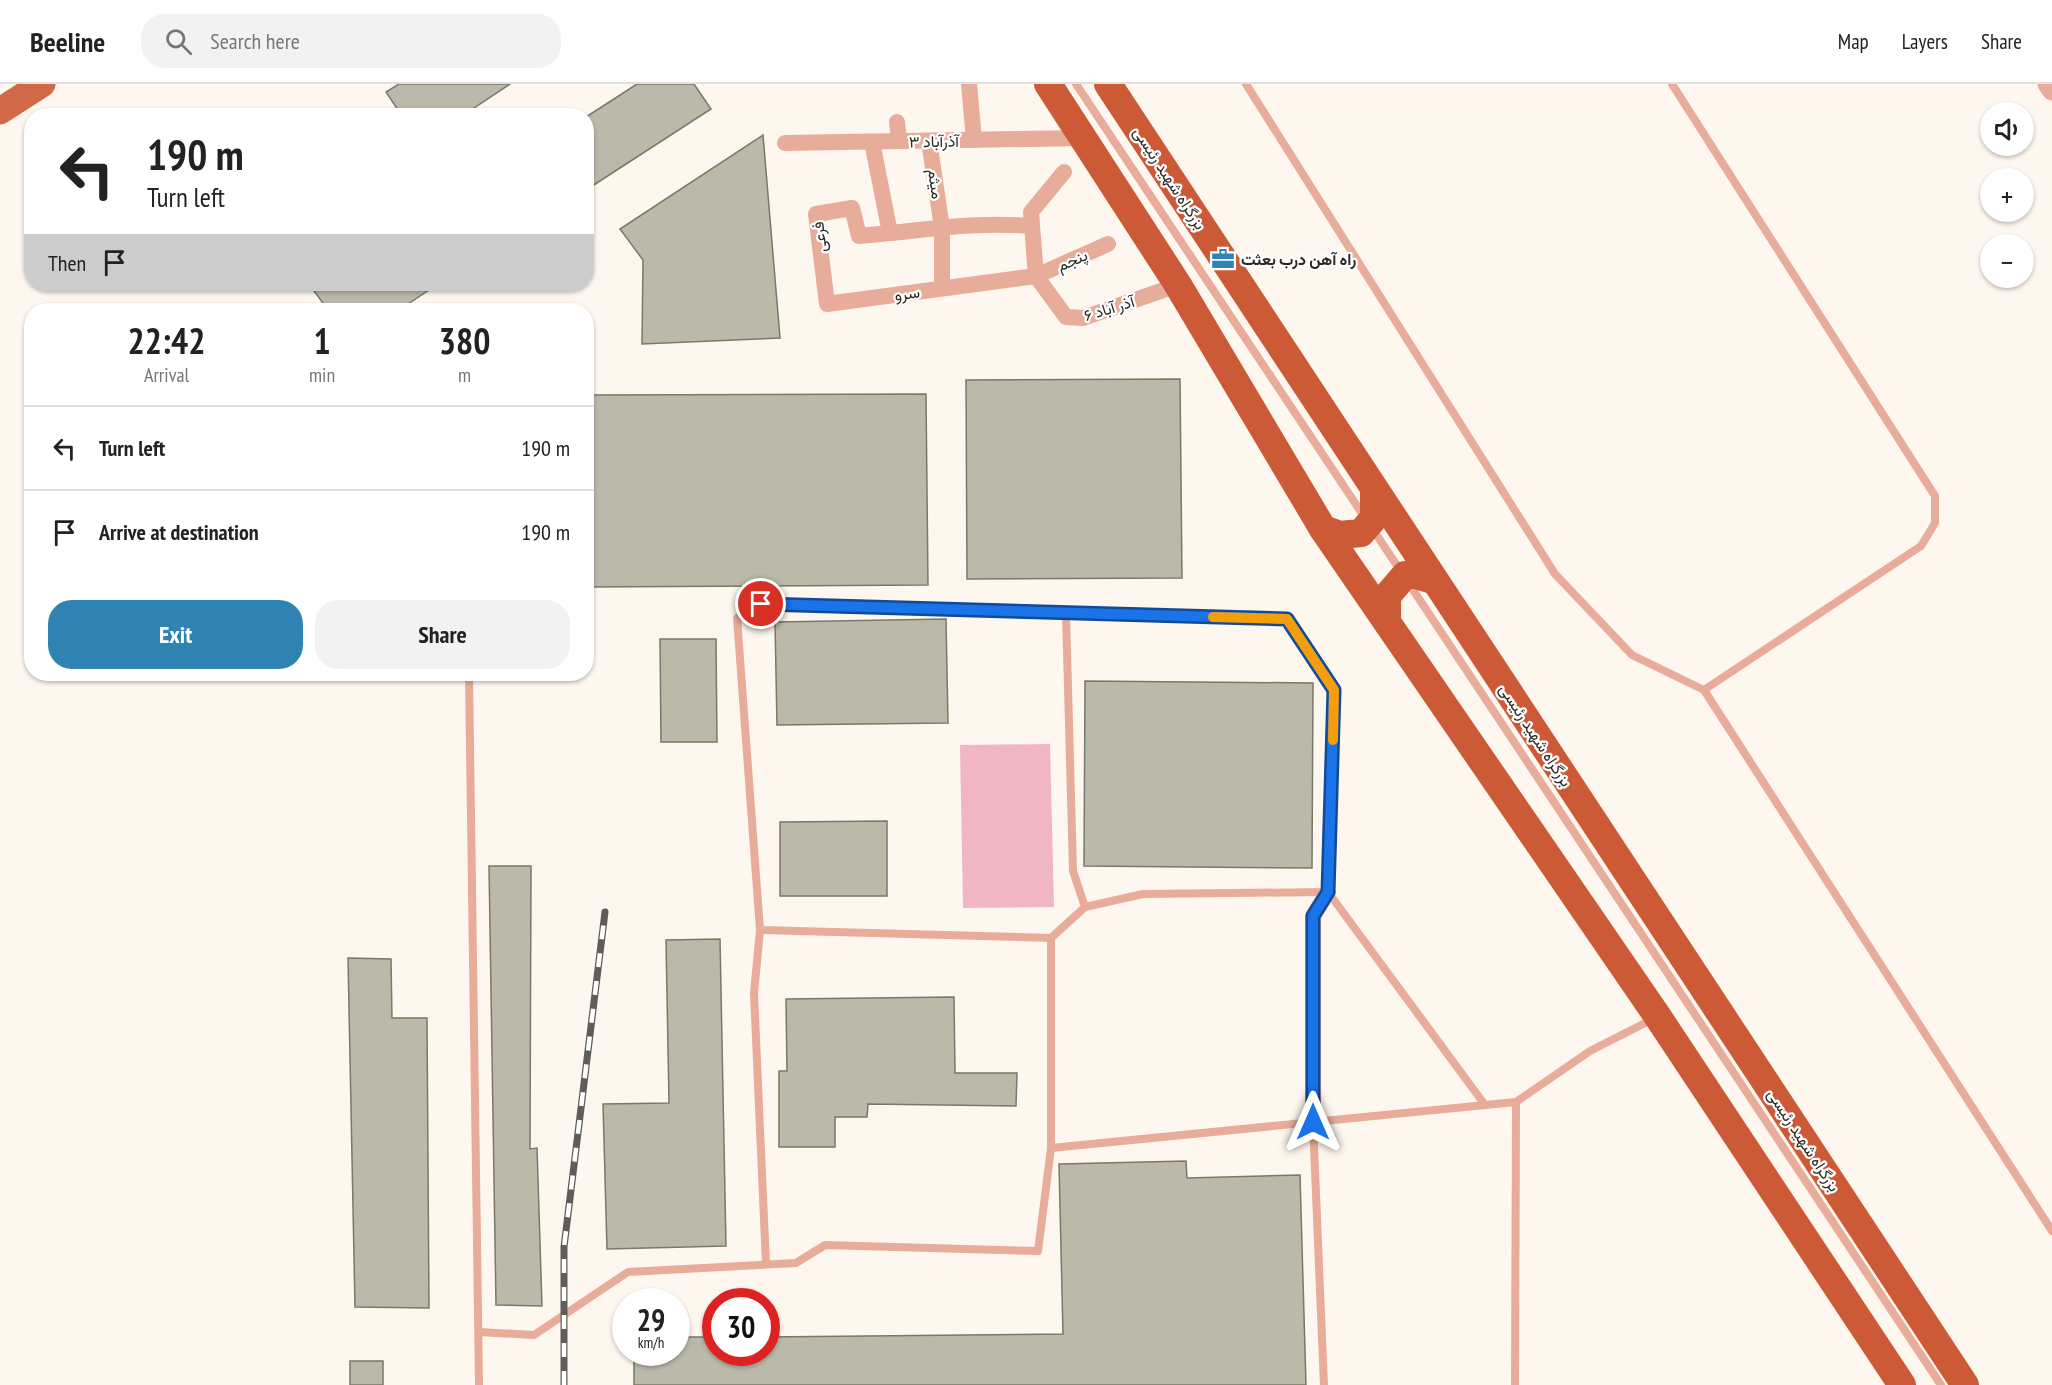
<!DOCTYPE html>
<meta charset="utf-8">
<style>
body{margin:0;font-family:"PT Sans Narrow",Vazirmatn,sans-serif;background:#f2f2f2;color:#222;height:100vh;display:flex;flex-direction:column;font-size:22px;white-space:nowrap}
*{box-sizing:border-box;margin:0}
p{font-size:20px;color:#767676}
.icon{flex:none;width:33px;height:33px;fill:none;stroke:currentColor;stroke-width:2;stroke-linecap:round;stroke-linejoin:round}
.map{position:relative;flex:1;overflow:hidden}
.details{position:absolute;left:24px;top:219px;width:570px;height:378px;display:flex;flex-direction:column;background:#fff;border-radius:24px;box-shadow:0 2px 4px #0004}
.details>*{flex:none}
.banner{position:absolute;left:24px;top:24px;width:570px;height:183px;border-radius:24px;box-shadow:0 2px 4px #0004;background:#fff;color:#222;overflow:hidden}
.tools{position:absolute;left:1980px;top:18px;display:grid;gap:12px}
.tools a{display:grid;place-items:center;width:54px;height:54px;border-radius:50%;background:#fff;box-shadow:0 2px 4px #0004;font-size:30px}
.speed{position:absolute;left:612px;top:1204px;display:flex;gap:12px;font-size:30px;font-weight:700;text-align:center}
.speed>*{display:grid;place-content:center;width:78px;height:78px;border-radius:50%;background:#fff;box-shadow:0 2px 4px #0004;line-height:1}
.speed small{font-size:15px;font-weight:400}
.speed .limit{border:9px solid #d22;background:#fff;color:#111}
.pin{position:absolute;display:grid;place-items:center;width:51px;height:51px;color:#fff;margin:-26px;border:3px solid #fff;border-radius:50%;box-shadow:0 2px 6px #0007}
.me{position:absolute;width:66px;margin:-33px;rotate:0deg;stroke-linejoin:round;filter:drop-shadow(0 0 4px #0008)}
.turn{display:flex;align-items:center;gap:21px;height:126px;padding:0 24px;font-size:27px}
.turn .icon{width:78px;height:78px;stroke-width:2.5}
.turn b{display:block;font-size:42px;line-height:51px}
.then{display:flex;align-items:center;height:57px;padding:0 24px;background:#0003;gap:12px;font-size:22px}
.eta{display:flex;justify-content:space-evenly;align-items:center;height:102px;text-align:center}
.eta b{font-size:36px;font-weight:700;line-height:42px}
.cta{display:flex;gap:12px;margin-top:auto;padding:12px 24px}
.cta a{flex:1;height:69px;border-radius:24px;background:#2f83b3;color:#fff;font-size:24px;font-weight:700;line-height:69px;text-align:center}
.cta a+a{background:#f2f2f2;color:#222}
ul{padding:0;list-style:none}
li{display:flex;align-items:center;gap:18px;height:84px;padding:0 24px;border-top:2px solid #e0e0e0}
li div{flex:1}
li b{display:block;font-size:22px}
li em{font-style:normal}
header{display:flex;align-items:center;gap:36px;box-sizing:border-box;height:84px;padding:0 30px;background:#fff;border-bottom:2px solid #e0e0e0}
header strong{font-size:28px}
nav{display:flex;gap:33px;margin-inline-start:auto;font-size:21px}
.search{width:420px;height:54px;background:#f2f2f2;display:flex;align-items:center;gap:15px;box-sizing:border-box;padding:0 21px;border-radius:24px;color:#767676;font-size:22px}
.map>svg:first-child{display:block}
</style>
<header>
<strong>Beeline</strong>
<div class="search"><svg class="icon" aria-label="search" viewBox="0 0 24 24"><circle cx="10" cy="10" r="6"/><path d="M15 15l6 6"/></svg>Search here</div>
<nav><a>Map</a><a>Layers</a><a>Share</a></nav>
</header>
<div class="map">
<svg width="2052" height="1301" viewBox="0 0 2052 1301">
<rect width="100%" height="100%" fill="#fef7ef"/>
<!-- green -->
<polygon fill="#f0b7c3" points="1050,660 1054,823 963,824 960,661"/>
<!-- building -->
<g fill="#bab9aa" stroke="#79786a" stroke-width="1.5">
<polygon points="399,0 510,0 462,32 402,32 386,8"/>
<polygon points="637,0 694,0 711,25 586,106 586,33"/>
<polygon points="763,51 780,254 642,260 643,176 620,145"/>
<polygon points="309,200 438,200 399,226 328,226"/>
<polygon points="1180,295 1182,494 967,495 966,296"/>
<polygon points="926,310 928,501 586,503 586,311"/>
<polygon points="946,535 948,639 777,641 775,538"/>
<polygon points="660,555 716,555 717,658 661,658"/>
<polygon points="1085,597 1313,599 1312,784 1084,782"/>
<polygon points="887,737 887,812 780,812 780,738"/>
<polygon points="489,782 531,782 530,1065 537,1064 542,1222 496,1221"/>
<polygon points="720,855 726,1162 607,1165 603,1020 669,1019 666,856"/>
<polygon points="348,874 391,875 392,934 427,934 429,1224 355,1223"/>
<polygon points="954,913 955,989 1017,989 1016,1022 868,1020 867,1033 835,1033 835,1063 779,1063 779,987 787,987 786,915"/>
<polygon points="1186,1077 1187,1094 1300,1091 1306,1301 634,1301 634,1269 676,1269 676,1253 716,1253 716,1269 766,1269 766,1253 1063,1250 1059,1080"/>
<rect x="350" y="1277" width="33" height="24"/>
</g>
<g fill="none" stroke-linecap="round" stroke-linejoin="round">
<!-- service -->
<g stroke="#e8ac9a" stroke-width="8">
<polyline points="1076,0 1365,434"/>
<polyline points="1246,0 1555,490 1632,571 1704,606 2052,1147"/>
<polyline points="1672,0 1935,412 1935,439 1921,462 1704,606"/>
<polyline points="1372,444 1941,1301"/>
<polyline points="469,590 479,1301"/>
<polyline points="1085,823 1073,787 1066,530 1287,535 1334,606 1328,808 1485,1021"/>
<polyline points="760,846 754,909 766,1180"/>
<polyline points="1051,854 760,846 737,534 761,520 1066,530"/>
<polyline points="1313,1038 1324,1301"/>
<polyline points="1051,1064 1516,1018"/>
<polyline points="479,1248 534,1251 628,1188 796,1179 825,1161 1038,1167 1051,1064 1051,854 1085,823 1143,810 1328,808"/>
<polyline points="1515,1301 1516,1018 1590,967 1655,934"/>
</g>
<!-- minor -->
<g stroke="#e8ac9a" stroke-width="16">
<polyline points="969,0 974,56"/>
<polyline points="897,38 899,57"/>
<polyline points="929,57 942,144 942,204"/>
<polyline points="872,58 890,149 859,152 852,124 816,130 827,220 1036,192 1066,233 1083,234 1178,201"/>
<polyline points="785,59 1083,54"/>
<polyline points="1064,88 1031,128 1036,192 1108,160"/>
<path d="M890,149C939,144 982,138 1032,142"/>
<polyline points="1313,1038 1313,832 1328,808"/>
</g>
<!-- tertiary -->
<polyline stroke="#e8ac9a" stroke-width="21" points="2048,0 2052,6"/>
<!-- primary -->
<polyline stroke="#d16848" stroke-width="27" points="0,27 42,0"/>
<!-- trunk -->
<g stroke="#cc5a36" stroke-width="28">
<polyline points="1048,0 1178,201 1323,445 1658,933 1902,1301"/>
<polyline points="1108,0 1965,1301"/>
<polyline points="1323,445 1340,451 1361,449 1374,434 1374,405"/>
<polyline points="1387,538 1387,512 1405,491 1416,491 1433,496"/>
</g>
<!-- rail casing -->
<g stroke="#615c57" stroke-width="7">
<polyline id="rail" points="564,1301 564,1163 605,828"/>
</g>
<!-- rail -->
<use href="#rail" stroke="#fff" stroke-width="4.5" stroke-dasharray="14" stroke-linecap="butt"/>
</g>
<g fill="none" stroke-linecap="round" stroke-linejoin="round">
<!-- route casing -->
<g stroke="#114b97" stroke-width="15">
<polyline id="route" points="761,520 1287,535 1334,606 1328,808 1313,832 1313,1038"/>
</g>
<!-- route -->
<use href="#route" stroke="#1a73e8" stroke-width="10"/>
<!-- slow -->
<polyline stroke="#f59e0b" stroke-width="10" points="1213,533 1287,535 1334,606 1333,656"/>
</g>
<!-- icons -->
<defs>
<g id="office-bare" transform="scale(1.8)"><path d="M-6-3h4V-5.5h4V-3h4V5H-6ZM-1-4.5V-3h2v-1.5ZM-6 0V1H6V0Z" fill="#2f83b3" stroke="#fff" stroke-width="2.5" paint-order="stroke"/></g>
</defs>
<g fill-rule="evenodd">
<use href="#office-bare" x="1223" y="175"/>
</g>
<g text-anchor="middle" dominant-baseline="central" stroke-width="4.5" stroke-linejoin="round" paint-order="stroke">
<!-- street labels -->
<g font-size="16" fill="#2c2723" stroke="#fff">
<text transform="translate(934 57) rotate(-1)">۳ آذرآباد</text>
<text transform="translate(1170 94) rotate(57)">بزرگراه شهید رئیسی</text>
<text transform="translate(936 100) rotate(82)">میثم</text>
<text transform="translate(819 153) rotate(-97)">فرعی</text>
<text transform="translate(1072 176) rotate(-24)">پنجم</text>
<text transform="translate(907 209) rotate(-8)">سرو</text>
<text transform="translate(1109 224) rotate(-17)">آذر آباد ۶</text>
<text transform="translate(1536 651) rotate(57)">بزرگراه شهید رئیسی</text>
<text transform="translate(1804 1056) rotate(57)">بزرگراه شهید رئیسی</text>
</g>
<!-- poi labels -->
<g font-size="16" font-weight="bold" fill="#2c2723" stroke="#fff" text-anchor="start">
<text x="1241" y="175">راه آهن درب بعثت</text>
</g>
</g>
</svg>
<div class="tools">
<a><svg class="icon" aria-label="sound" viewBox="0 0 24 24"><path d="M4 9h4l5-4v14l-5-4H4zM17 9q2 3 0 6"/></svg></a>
<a>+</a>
<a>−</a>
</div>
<div class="speed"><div>29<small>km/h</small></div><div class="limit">30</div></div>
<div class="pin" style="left:761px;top:520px;background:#d93025"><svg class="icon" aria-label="arrive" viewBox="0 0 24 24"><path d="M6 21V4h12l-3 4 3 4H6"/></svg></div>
<svg class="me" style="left:1313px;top:1038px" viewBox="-20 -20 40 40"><path d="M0-17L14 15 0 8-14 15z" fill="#1a73e8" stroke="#fff" stroke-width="4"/></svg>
<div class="banner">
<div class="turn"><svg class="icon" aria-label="left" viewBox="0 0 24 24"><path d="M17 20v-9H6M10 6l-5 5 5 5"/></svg><div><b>190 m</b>Turn left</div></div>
<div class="then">Then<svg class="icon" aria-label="arrive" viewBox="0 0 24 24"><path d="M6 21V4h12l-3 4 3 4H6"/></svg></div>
</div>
<section class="details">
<div class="eta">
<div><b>22:42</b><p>Arrival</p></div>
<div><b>1</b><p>min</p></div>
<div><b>380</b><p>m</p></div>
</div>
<ul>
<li><svg class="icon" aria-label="left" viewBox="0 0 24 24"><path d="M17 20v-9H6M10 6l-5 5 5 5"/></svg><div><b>Turn left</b></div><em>190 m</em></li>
<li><svg class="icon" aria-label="arrive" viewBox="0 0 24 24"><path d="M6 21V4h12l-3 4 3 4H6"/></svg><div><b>Arrive at destination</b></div><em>190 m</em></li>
</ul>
<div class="cta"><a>Exit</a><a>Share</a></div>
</section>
</div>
